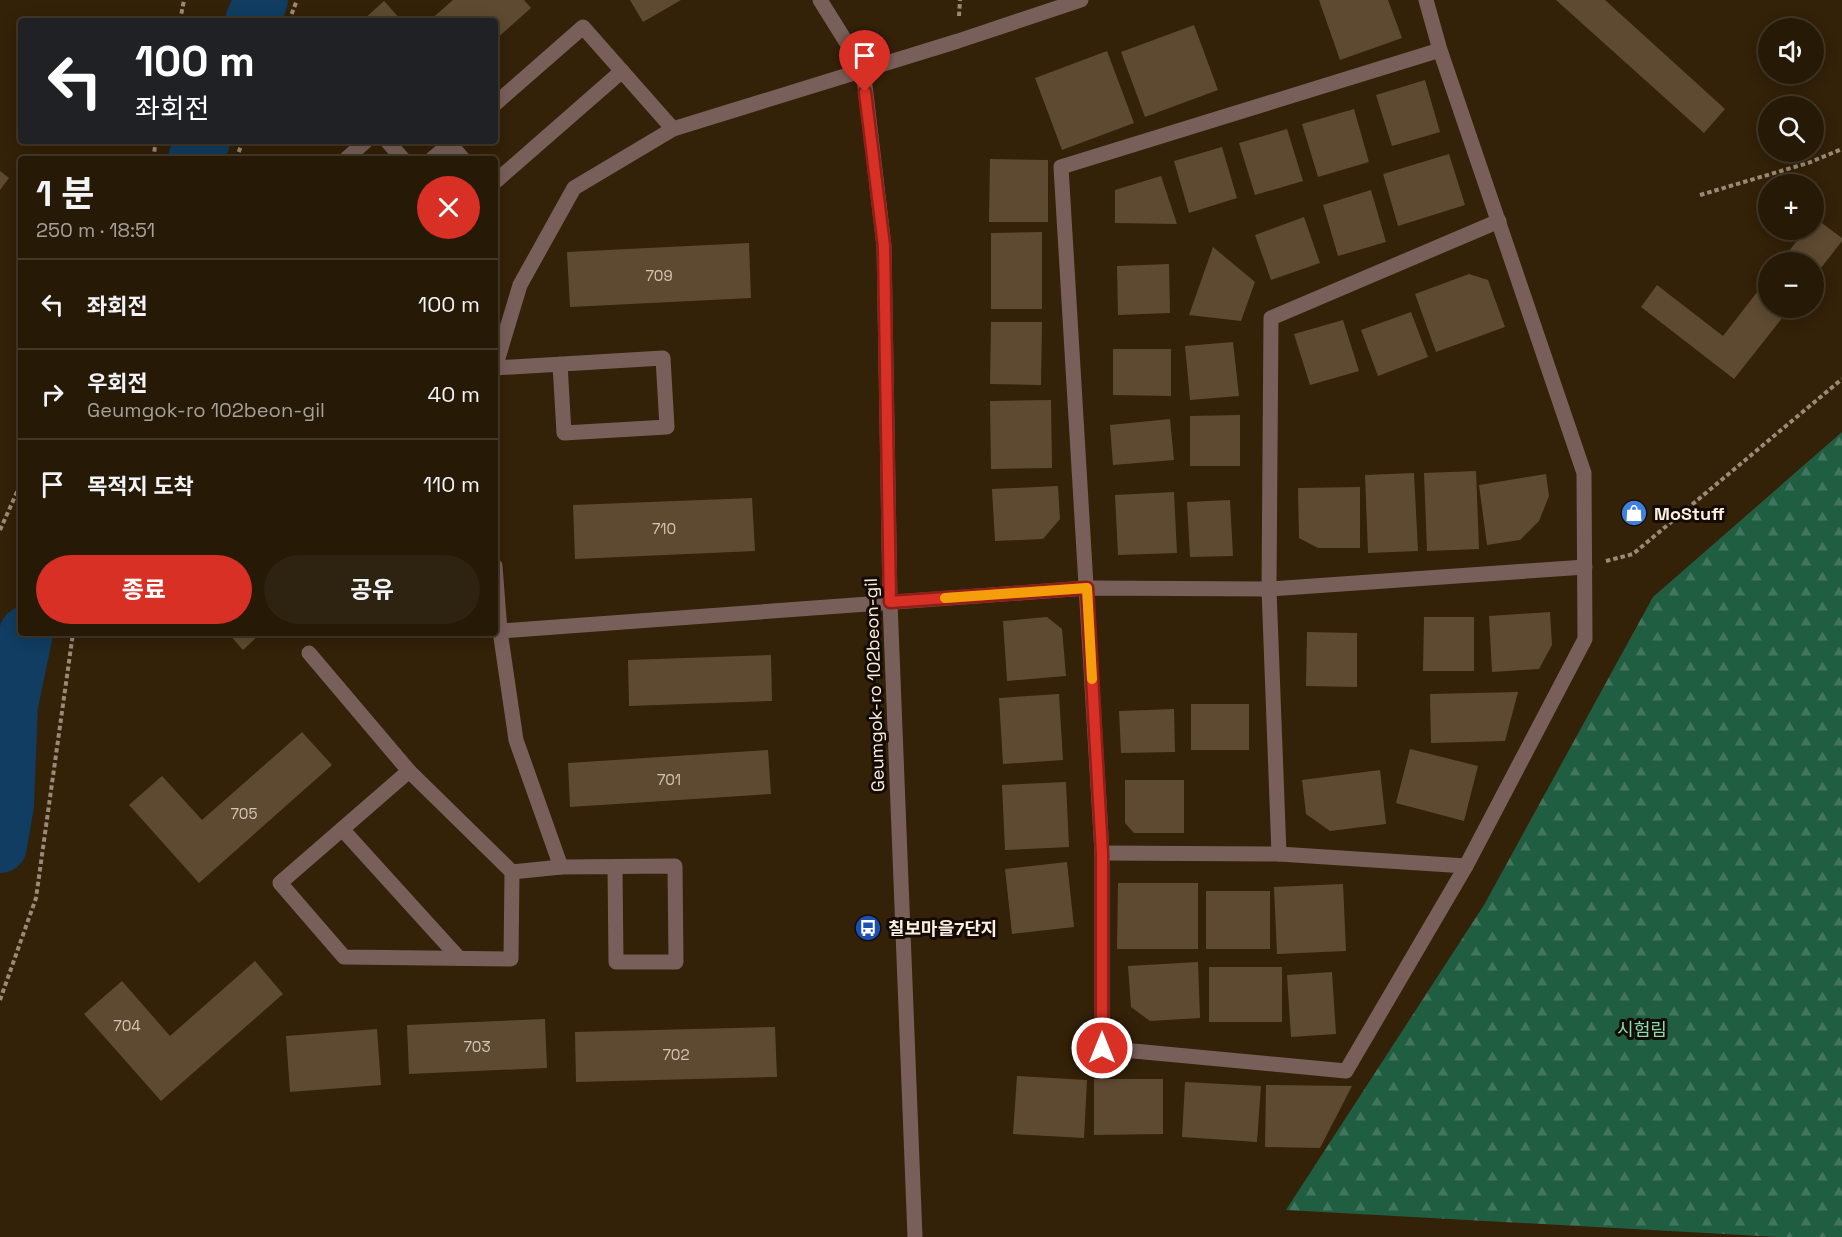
<!DOCTYPE html>
<html lang="ko">
<meta charset="utf-8">
<style>
body{margin:0;font-family:"Space Grotesk","Noto Sans KR",sans-serif;background:#2e2210;color:#f1f3f6;height:100vh;display:flex;flex-direction:column;font-size:22px;white-space:nowrap}
*{box-sizing:border-box;margin:0}
p{font-size:20px;color:#a4a09b}
.icon{flex:none;width:33px;height:33px;fill:none;stroke:currentColor;stroke-width:2;stroke-linecap:round;stroke-linejoin:round}
.map{position:relative;flex:1;overflow:hidden}
.sheet{position:absolute;left:18px;top:156px;width:480px;height:480px;display:flex;flex-direction:column;background:#261906;border-radius:6px;box-shadow:0 3px 15px #0003,0 0 0 2px #423828}
.sheet>*{flex:none}
.hud{position:absolute;left:18px;top:18px;width:480px;height:126px;border-radius:6px;box-shadow:0 3px 15px #0003,0 0 0 2px #423828;background:#202124;color:#fff;overflow:hidden}
.controls{position:absolute;left:1758px;top:18px;display:grid;gap:12px}
.controls a{display:grid;place-items:center;width:66px;height:66px;border-radius:50%;background:#261906;box-shadow:0 3px 15px #0003,0 0 0 2px #423828;font-size:30px}
.pin{position:absolute;display:grid;place-items:center;width:51px;height:51px;color:#fff;margin:-62px -26px;border-radius:50% 50% 50% 0;rotate:-45deg;box-shadow:0 0 6px #0007}
.pin .icon{rotate:45deg}
.me{position:absolute;width:66px;margin:-33px;rotate:0deg;stroke-linejoin:round;filter:drop-shadow(0 0 4px #0008)}
.turn{display:flex;align-items:center;gap:21px;height:126px;padding:0 18px;font-size:27px}
.turn .icon{width:78px;height:78px;stroke-width:2.5}
.turn b{display:block;font-size:42px;line-height:51px}
.round{display:grid;place-items:center;flex:none;width:63px;height:63px;border-radius:32px;background:#2e2210}
.overview{display:flex;align-items:center;justify-content:space-between;height:102px;padding:0 18px}
h1{font-size:36px;font-weight:700;line-height:45px}
.button{display:flex;gap:12px;margin-top:auto;padding:12px 18px}
.button a{flex:1;height:69px;border-radius:36px;background:#d93025;color:#fff;font-size:24px;font-weight:700;line-height:69px;text-align:center}
.button a+a{background:#2e2210;color:#f1f3f6}
ul{padding:0;list-style:none}
li{display:flex;align-items:center;gap:18px;height:90px;padding:0 18px;border-top:2px solid #423828}
li div{flex:1}
li b{display:block;font-size:22px}
li em{font-style:normal}
.map>svg:first-child{display:block}
</style>
<div class="map">
<svg width="1842" height="1237" viewBox="0 0 1842 1237">
<defs>
<pattern id="forest-firs" width="22" height="20" patternUnits="userSpaceOnUse" patternTransform="scale(1.5)"><rect width="22" height="20" fill="#205e42"/><path d="M5 1l3.5 6h-7zM16 11l3.5 6h-7z" fill="#41755d"/></pattern>
</defs>
<rect width="100%" height="100%" fill="#332108"/>
<!-- forest -->
<polygon fill="url(#forest-firs)" points="1842,432 1842,1237 1779,1237 1286,1210 1484,905 1653,597"/>
<g fill="none" stroke-linecap="round" stroke-linejoin="round">
<!-- river -->
<g stroke="#103d61" stroke-width="54">
<polyline points="252,21 261,0"/>
<polyline points="195,159 203,141"/>
<polyline points="0,846 7,805 11,705 26,633"/>
</g>
</g>
<!-- building -->
<g fill="#5e4a31">
<polygon points="453,0 524,0 531,8 495,40 495,21 429,21"/>
<polygon points="630,0 681,0 643,22"/>
<polygon points="1319,0 1388,0 1402,38 1340,60"/>
<polygon points="1556,0 1605,0 1725,109 1704,133"/>
<polygon points="384,1 402,21 362,21"/>
<polygon points="1194,25 1218,90 1145,117 1121,52"/>
<polygon points="1107,51 1134,123 1062,150 1035,78"/>
<polygon points="1425,80 1440,132 1392,146 1376,95"/>
<polygon points="1354,109 1369,162 1318,177 1302,124"/>
<polygon points="1287,129 1303,181 1255,195 1239,143"/>
<polygon points="1222,147 1237,198 1189,213 1174,161"/>
<polygon points="1449,154 1465,205 1398,226 1383,174"/>
<polygon points="990,159 1048,160 1048,222 989,222"/>
<polygon points="0,171 9,178 0,190"/>
<polygon points="1161,176 1177,224 1115,223 1115,190"/>
<polygon points="1371,190 1386,242 1338,256 1323,205"/>
<polygon points="1304,217 1320,263 1271,280 1255,235"/>
<polygon points="1815,218 1842,238 1842,241 1814,277 1814,262 1780,262 1806,230 1814,230"/>
<polygon points="1042,232 1042,309 991,309 991,233"/>
<polygon points="749,243 751,298 570,307 567,252"/>
<polygon points="1213,247 1255,282 1241,321 1189,315"/>
<polygon points="1169,264 1170,313 1118,315 1117,266"/>
<polygon points="1469,274 1488,280 1505,327 1436,352 1415,294"/>
<polygon points="1768,278 1768,308 1790,308 1734,379 1641,307 1657,285 1723,336"/>
<polygon points="1411,312 1428,357 1378,376 1361,330"/>
<polygon points="1343,320 1359,371 1310,385 1294,334"/>
<polygon points="991,322 1042,322 1041,385 990,384"/>
<polygon points="1233,342 1239,396 1190,400 1185,346"/>
<polygon points="1113,349 1171,349 1171,396 1113,395"/>
<polygon points="1051,400 1052,468 991,469 990,401"/>
<polygon points="1240,415 1240,466 1190,466 1190,416"/>
<polygon points="1170,419 1174,460 1113,465 1110,425"/>
<polygon points="1476,471 1479,549 1427,551 1424,473"/>
<polygon points="1414,473 1418,551 1368,553 1365,475"/>
<polygon points="1546,474 1549,496 1539,521 1520,540 1487,545 1479,485"/>
<polygon points="1058,486 1060,519 1043,539 995,541 992,489"/>
<polygon points="1360,487 1360,548 1318,548 1299,538 1298,488"/>
<polygon points="1174,492 1177,553 1118,555 1115,495"/>
<polygon points="752,498 755,551 575,559 573,505"/>
<polygon points="1230,500 1233,556 1190,557 1187,502"/>
<polygon points="1550,612 1552,645 1539,669 1492,672 1489,616"/>
<polygon points="1047,617 1062,629 1066,676 1007,681 1003,621"/>
<polygon points="1424,617 1474,617 1474,671 1423,671"/>
<polygon points="1307,632 1357,633 1357,687 1306,686"/>
<polygon points="228,633 261,633 243,650"/>
<polygon points="771,655 772,701 629,706 628,660"/>
<polygon points="1518,692 1505,741 1431,743 1430,694"/>
<polygon points="1059,694 1063,760 1003,764 999,698"/>
<rect x="1191" y="704" width="58" height="46"/>
<polygon points="1174,709 1175,752 1121,753 1119,711"/>
<polygon points="302,732 332,765 199,883 129,805 162,776 202,820"/>
<polygon points="1410,749 1478,766 1464,821 1396,803"/>
<polygon points="768,750 771,794 570,807 568,763"/>
<polygon points="1380,770 1386,824 1330,831 1306,814 1302,780"/>
<polygon points="1125,780 1184,780 1184,833 1134,833 1125,823"/>
<polygon points="1066,782 1069,847 1005,850 1002,785"/>
<polygon points="1067,862 1074,927 1012,934 1005,869"/>
<polygon points="1118,883 1198,883 1198,949 1117,949"/>
<polygon points="1343,884 1346,951 1277,954 1274,887"/>
<rect x="1206" y="891" width="64" height="58"/>
<polygon points="255,961 283,994 161,1101 84,1014 122,981 170,1036"/>
<polygon points="1198,962 1200,1018 1150,1021 1131,1007 1128,966"/>
<rect x="1209" y="967" width="73" height="55"/>
<polygon points="1332,972 1336,1034 1291,1037 1287,975"/>
<polygon points="545,1019 547,1068 409,1074 407,1025"/>
<polygon points="775,1027 777,1077 576,1082 575,1032"/>
<polygon points="377,1029 381,1085 290,1092 286,1036"/>
<polygon points="1017,1076 1087,1080 1084,1138 1013,1134"/>
<polygon points="1094,1079 1163,1079 1163,1134 1094,1135"/>
<polygon points="1185,1082 1261,1086 1257,1142 1182,1137"/>
<polygon points="1266,1085 1352,1086 1320,1148 1265,1147"/>
</g>
<g fill="none" stroke-linecap="round" stroke-linejoin="round">
<!-- path -->
<g stroke="#9a8a77" stroke-width="4" stroke-dasharray="4.5 3" stroke-linecap="butt">
<polyline points="959,16 960,0"/>
<polyline points="180,21 184,0"/>
<polyline points="289,21 297,0"/>
<polyline points="153,159 156,141"/>
<polyline points="236,159 243,141"/>
<polyline points="1700,195 1808,163 1842,149"/>
<polyline points="0,530 21,483"/>
<polyline points="1606,561 1633,554 1842,379"/>
<polyline points="0,1000 36,898 73,633"/>
</g>
<!-- minor -->
<g stroke="#795f59" stroke-width="15">
<polyline points="820,0 863,69 884,246 890,602 915,1237"/>
<polyline points="1426,0 1440,50 1584,473 1585,639 1466,866 1346,1071 1102,1048 1102,853 1061,167 1440,50"/>
<polyline points="495,104 583,27 673,129"/>
<polyline points="387,141 403,159"/>
<polyline points="450,144 463,159"/>
<polyline points="346,159 366,141"/>
<polyline points="432,159 453,141"/>
<polyline points="495,182 622,71"/>
<polyline points="1499,221 1271,318 1269,589 1585,567"/>
<polyline points="495,368 520,285 574,188 673,129 958,41 1081,0"/>
<polyline points="495,368 663,358 667,427 564,433 560,364"/>
<polyline points="495,566 500,631 516,740 561,867"/>
<polyline points="500,631 1087,588 1269,589 1279,854"/>
<polyline points="309,653 409,771 512,872 561,867 675,866 676,962 616,962 615,867"/>
<polyline points="409,771 280,883 344,957 511,959 512,872"/>
<polyline points="342,829 459,958"/>
<polyline points="1102,853 1279,854 1466,866"/>
</g>
</g>
<g fill="none" stroke-linecap="round" stroke-linejoin="round">
<!-- route casing -->
<g stroke="#8d1f18" stroke-width="15">
<polyline id="route" points="865,92 884,246 890,602 1087,588 1102,853 1102,1048"/>
</g>
<!-- route -->
<use href="#route" stroke="#d93025" stroke-width="10"/>
<!-- slow -->
<polyline stroke="#f59e0b" stroke-width="10" points="945,598 1087,588 1092,679"/>
</g>
<!-- icons -->
<defs>
<g id="shop-disc" transform="scale(1.35)"><circle r="9.5" fill="#3f7fe0" stroke="#140c04"/><path d="M-5-2.5h2.3a2.7 3.5 0 0 1 5.4 0H5L5.5 6h-11ZM-1.5-2.5h3a1.5 2.3 0 0 0-3 0Z" fill="#fff"/></g>
<g id="bus-disc" transform="scale(1.35)"><circle r="9.5" fill="#1a4fb4" stroke="#140c04"/><path d="M-5-6H5V4H4V6H2V4H-2V6H-4V4H-5ZM-3.5-4V0h7V-4ZM-3.5 1.2v1.5H-2V1.2ZM2 1.2v1.5H3.5V1.2Z" fill="#fff"/></g>
</defs>
<g fill-rule="evenodd">
<use href="#shop-disc" x="1634" y="513"/>
<use href="#bus-disc" x="868" y="928"/>
</g>
<g text-anchor="middle" dominant-baseline="central" stroke-width="6" stroke-linejoin="round" paint-order="stroke">
<!-- number labels -->
<g font-size="15" fill="#d4c6b5">
<text x="659" y="275">709</text>
<text x="664" y="528">710</text>
<text x="669" y="779">701</text>
<text x="244" y="813">705</text>
<text x="127" y="1025">704</text>
<text x="477" y="1046">703</text>
<text x="676" y="1054">702</text>
</g>
<!-- poi labels -->
<g font-size="18" font-weight="bold" fill="#fcefe1" stroke="#140c04" text-anchor="start">
<text x="1654" y="513">MoStuff</text>
<text x="888" y="928">칠보마을7단지</text>
</g>
<!-- street labels -->
<g font-size="18" fill="#fcefe1" stroke="#140c04">
<text transform="translate(874 685) rotate(-92)">Geumgok-ro 102beon-gil</text>
</g>
<!-- park labels -->
<g font-size="18" fill="#84deb1" stroke="#140c04">
<text x="1642" y="1029">시험림</text>
</g>
</g>
</svg>
<div class="controls">
<a><svg class="icon" aria-label="sound" viewBox="0 0 24 24"><path d="M4 9h4l5-4v14l-5-4H4zM17 9q2 3 0 6"/></svg></a>
<a><svg class="icon" aria-label="search" viewBox="0 0 24 24"><circle cx="10" cy="10" r="6"/><path d="M15 15l6 6"/></svg></a>
<a>+</a>
<a>−</a>
</div>
<div class="pin" style="left:865px;top:92px;background:#d93025"><svg class="icon" aria-label="arrive" viewBox="0 0 24 24"><path d="M6 21V4h12l-3 4 3 4H6"/></svg></div>
<svg class="me" style="left:1102px;top:1048px" viewBox="-20 -20 40 40"><circle r="17" fill="#d93025" stroke="#fff" stroke-width="3"/><path d="M0-11L8 9 0 5-8 9z" fill="#fff"/></svg>
<div class="hud">
<div class="turn"><svg class="icon" aria-label="left" viewBox="0 0 24 24"><path d="M17 20v-9H6M10 6l-5 5 5 5"/></svg><div><b>100 m</b>좌회전</div></div>
</div>
<section class="sheet">
<div class="overview"><div><h1>1 분</h1><p>250 m · 18:51</p></div><a class="round" style="background:#d93025;color:#fff"><svg class="icon" aria-label="close" viewBox="0 0 24 24"><path d="M6 6l12 12M18 6L6 18"/></svg></a></div>
<ul>
<li><svg class="icon" aria-label="left" viewBox="0 0 24 24"><path d="M17 20v-9H6M10 6l-5 5 5 5"/></svg><div><b>좌회전</b></div><em>100 m</em></li>
<li><svg class="icon" aria-label="right" viewBox="0 0 24 24"><path d="M7 20v-9h11M14 6l5 5-5 5"/></svg><div><b>우회전</b><p>Geumgok-ro 102beon-gil</p></div><em>40 m</em></li>
<li><svg class="icon" aria-label="arrive" viewBox="0 0 24 24"><path d="M6 21V4h12l-3 4 3 4H6"/></svg><div><b>목적지 도착</b></div><em>110 m</em></li>
</ul>
<div class="button"><a>종료</a><a>공유</a></div>
</section>
</div>
